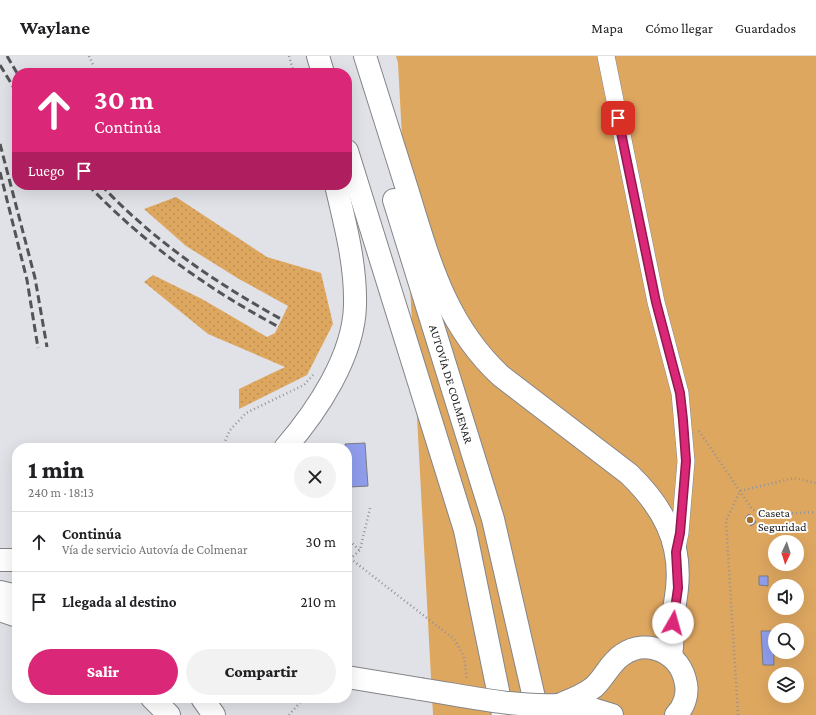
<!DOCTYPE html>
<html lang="es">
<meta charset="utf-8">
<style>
body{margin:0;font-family:"Crimson Pro",serif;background:#f2f2f2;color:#202124;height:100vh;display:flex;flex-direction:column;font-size:15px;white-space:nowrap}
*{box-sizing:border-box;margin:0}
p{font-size:13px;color:#757577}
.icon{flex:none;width:22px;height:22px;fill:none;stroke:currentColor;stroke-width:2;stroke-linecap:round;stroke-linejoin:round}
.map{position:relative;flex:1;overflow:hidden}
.details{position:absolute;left:12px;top:387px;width:340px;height:260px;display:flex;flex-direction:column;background:#fff;border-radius:16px;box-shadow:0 4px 16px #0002}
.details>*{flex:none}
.hud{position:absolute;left:12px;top:12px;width:340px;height:122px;border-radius:16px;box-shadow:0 4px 16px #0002;background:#db2777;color:#fff;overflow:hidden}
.needle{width:26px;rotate:184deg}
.buttons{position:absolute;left:768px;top:479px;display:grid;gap:8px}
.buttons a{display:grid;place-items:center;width:36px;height:36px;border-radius:50%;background:#fff;box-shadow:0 4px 16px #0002;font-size:20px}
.pin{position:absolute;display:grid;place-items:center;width:34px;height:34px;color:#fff;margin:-17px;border-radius:8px;box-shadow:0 2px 6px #0006}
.me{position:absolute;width:44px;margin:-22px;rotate:7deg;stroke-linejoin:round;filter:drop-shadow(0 0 3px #0008)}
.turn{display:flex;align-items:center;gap:14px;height:84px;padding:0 16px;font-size:18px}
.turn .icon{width:52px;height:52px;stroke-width:2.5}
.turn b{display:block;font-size:28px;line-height:34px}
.then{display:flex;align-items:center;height:38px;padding:0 16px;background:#0003;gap:8px;font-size:15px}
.round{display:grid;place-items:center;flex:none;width:42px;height:42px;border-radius:21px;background:#f2f2f2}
.overview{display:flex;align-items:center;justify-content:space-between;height:68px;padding:0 16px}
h1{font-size:24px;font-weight:800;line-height:30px}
.primary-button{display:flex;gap:8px;margin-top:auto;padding:8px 16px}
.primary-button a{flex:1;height:46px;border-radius:24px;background:#db2777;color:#fff;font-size:16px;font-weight:800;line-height:46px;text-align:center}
.primary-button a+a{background:#f2f2f2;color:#202124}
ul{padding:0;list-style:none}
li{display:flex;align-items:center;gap:12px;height:60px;padding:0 16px;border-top:1px solid #e0e0e0}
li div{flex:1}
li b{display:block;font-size:15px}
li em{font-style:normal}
header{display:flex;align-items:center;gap:24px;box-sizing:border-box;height:56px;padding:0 20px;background:#fff;border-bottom:1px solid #e0e0e0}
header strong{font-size:19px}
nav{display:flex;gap:22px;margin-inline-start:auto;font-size:14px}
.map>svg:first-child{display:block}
</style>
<header>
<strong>Waylane</strong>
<nav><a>Mapa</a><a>Cómo llegar</a><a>Guardados</a></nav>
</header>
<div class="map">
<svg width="816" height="659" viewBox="0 0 816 659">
<defs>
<pattern id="grass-dots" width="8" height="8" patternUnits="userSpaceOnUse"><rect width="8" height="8" fill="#dea760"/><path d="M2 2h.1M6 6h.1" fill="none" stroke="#be8f53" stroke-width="1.8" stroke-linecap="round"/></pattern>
</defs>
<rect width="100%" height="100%" fill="#e1e2e7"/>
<!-- grass -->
<polygon fill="url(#grass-dots)" points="176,141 267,201 321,217 333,268 307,319 239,353 239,333 285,311 208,278 144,226 153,219 202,243 267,281 275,277 288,250 239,223 186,190 144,153"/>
<!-- green -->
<path fill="#dea760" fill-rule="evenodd" d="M396,0H816V659H433L398,7ZM775,486H797V508H775ZM775,530H797V552H775ZM775,574H797V596H775ZM775,618H797V640H775Z"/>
<!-- building -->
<g fill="#8f9dec" stroke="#7a7b7f">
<polygon points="365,387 368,430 350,431 345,388"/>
<polygon points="749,458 756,466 751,470 745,462"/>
<polygon points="759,520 768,520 768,530 759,529"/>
<polygon points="761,575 773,575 774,609 763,609"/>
</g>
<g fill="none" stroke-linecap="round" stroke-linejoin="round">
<!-- minor casing -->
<g stroke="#848589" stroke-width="18">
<polyline id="minor" points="606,0 656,246 680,337 686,405 680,477 676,496"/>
</g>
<!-- highway casing -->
<g stroke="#848589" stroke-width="24">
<g id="highway">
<polyline points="318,0 323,17"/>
<path d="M365,0C379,44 393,89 407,133C429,204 445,268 501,320L629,418C662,450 682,485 677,532C676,544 673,555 673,566C672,578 673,588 671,600"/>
<polyline points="347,95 465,474 503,659"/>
<polyline points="394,144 493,463 538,659"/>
<path d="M285,392C317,355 354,300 355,249C356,208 345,168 336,129"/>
<polyline points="0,504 17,504"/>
<polyline points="0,536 17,540"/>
<polyline points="0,554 17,560"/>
<polyline points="347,621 420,633"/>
<polyline points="152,642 169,659"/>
<polyline points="202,642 214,659"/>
<path d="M558,649C571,644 583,640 594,631C604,622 610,607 622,599C648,581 681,597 686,628C688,639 684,651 676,659"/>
<polyline points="561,649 589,652 612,659"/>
</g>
</g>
<!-- path -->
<g stroke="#929397" stroke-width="2.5" stroke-dasharray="1 3" stroke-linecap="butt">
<polyline points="89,0 94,11"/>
<polyline points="289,0 294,17"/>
<polyline points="699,375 752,453 763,459 816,456"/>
<polyline points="222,392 230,374 246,357 304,329 314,318"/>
<polyline points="347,482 359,494"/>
<polyline points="347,500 454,583 464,600 467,624"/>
<polyline points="347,506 360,494 370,452"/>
<polyline points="289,659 304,642"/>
<polyline points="738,659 726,465 740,435 794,422 816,427"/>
</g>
<!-- minor -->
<use href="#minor" stroke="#fff" stroke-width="17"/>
<!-- highway -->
<use href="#highway" stroke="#fff" stroke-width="22"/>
<!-- rail -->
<g stroke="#545457" stroke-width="3" stroke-dasharray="8 4" stroke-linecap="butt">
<polyline points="7,0 17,17"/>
<polyline points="0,9 17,37"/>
<polyline points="0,88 35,222 47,291"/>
<polyline points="0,116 27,224 38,292"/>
<path d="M88,129C145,188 205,231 277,270"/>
<path d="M101,129C153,184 214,226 281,263"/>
</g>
<!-- highway-bridge casing -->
<g stroke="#848589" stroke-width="24" stroke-linecap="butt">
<path id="highway-bridge" d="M420,633C466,640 511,651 558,649"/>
</g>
<!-- highway-bridge -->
<use href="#highway-bridge" stroke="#fff" stroke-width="22"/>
</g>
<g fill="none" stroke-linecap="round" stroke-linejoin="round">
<!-- route casing -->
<g stroke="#8e194d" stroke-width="10">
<polyline id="route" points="618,62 656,246 680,337 683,364 686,405 680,477 676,496 678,532 673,567"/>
</g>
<!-- route -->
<use href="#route" stroke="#db2777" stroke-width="7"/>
</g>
<!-- markers -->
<circle fill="#a26f26" stroke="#fff" stroke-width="1.5" cx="750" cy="464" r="4"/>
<g text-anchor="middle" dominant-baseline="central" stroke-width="4" stroke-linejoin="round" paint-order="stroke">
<!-- street labels -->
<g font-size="12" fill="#232325" stroke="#fff">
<text transform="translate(451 328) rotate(73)">AUTOVÍA DE COLMENAR</text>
</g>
<!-- poi labels -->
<g font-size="12" fill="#232325" stroke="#fff" text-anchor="start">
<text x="758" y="457">Caseta<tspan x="758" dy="14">Seguridad</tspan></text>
</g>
</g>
</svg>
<div class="buttons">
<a><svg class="needle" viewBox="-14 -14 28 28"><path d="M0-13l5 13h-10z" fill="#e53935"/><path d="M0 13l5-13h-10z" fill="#757577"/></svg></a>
<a><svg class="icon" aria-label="sound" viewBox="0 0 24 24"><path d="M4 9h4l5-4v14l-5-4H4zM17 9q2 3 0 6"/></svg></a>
<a><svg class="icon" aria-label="search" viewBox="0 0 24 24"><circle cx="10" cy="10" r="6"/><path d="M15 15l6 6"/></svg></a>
<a><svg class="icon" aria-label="layers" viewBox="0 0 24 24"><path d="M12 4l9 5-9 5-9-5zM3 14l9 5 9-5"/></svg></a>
</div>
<div class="pin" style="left:618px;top:62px;background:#d93025"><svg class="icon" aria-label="arrive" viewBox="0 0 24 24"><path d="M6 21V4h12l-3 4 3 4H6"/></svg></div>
<svg class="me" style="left:673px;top:567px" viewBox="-20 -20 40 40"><circle r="19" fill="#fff"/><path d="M0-13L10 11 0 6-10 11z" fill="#db2777"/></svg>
<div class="hud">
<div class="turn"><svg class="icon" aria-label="ahead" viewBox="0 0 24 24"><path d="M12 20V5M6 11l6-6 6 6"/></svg><div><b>30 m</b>Continúa</div></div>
<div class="then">Luego<svg class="icon" aria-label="arrive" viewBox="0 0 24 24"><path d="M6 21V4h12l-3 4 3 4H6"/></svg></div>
</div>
<section class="details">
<div class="overview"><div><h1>1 min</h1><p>240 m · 18:13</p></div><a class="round"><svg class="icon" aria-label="close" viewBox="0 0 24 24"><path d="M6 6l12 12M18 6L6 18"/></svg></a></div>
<ul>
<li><svg class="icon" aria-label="ahead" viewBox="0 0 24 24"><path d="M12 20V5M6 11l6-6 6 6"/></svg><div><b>Continúa</b><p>Vía de servicio Autovía de Colmenar</p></div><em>30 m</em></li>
<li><svg class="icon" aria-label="arrive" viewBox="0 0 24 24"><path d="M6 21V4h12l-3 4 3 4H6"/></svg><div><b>Llegada al destino</b></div><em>210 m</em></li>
</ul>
<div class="primary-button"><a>Salir</a><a>Compartir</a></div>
</section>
</div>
